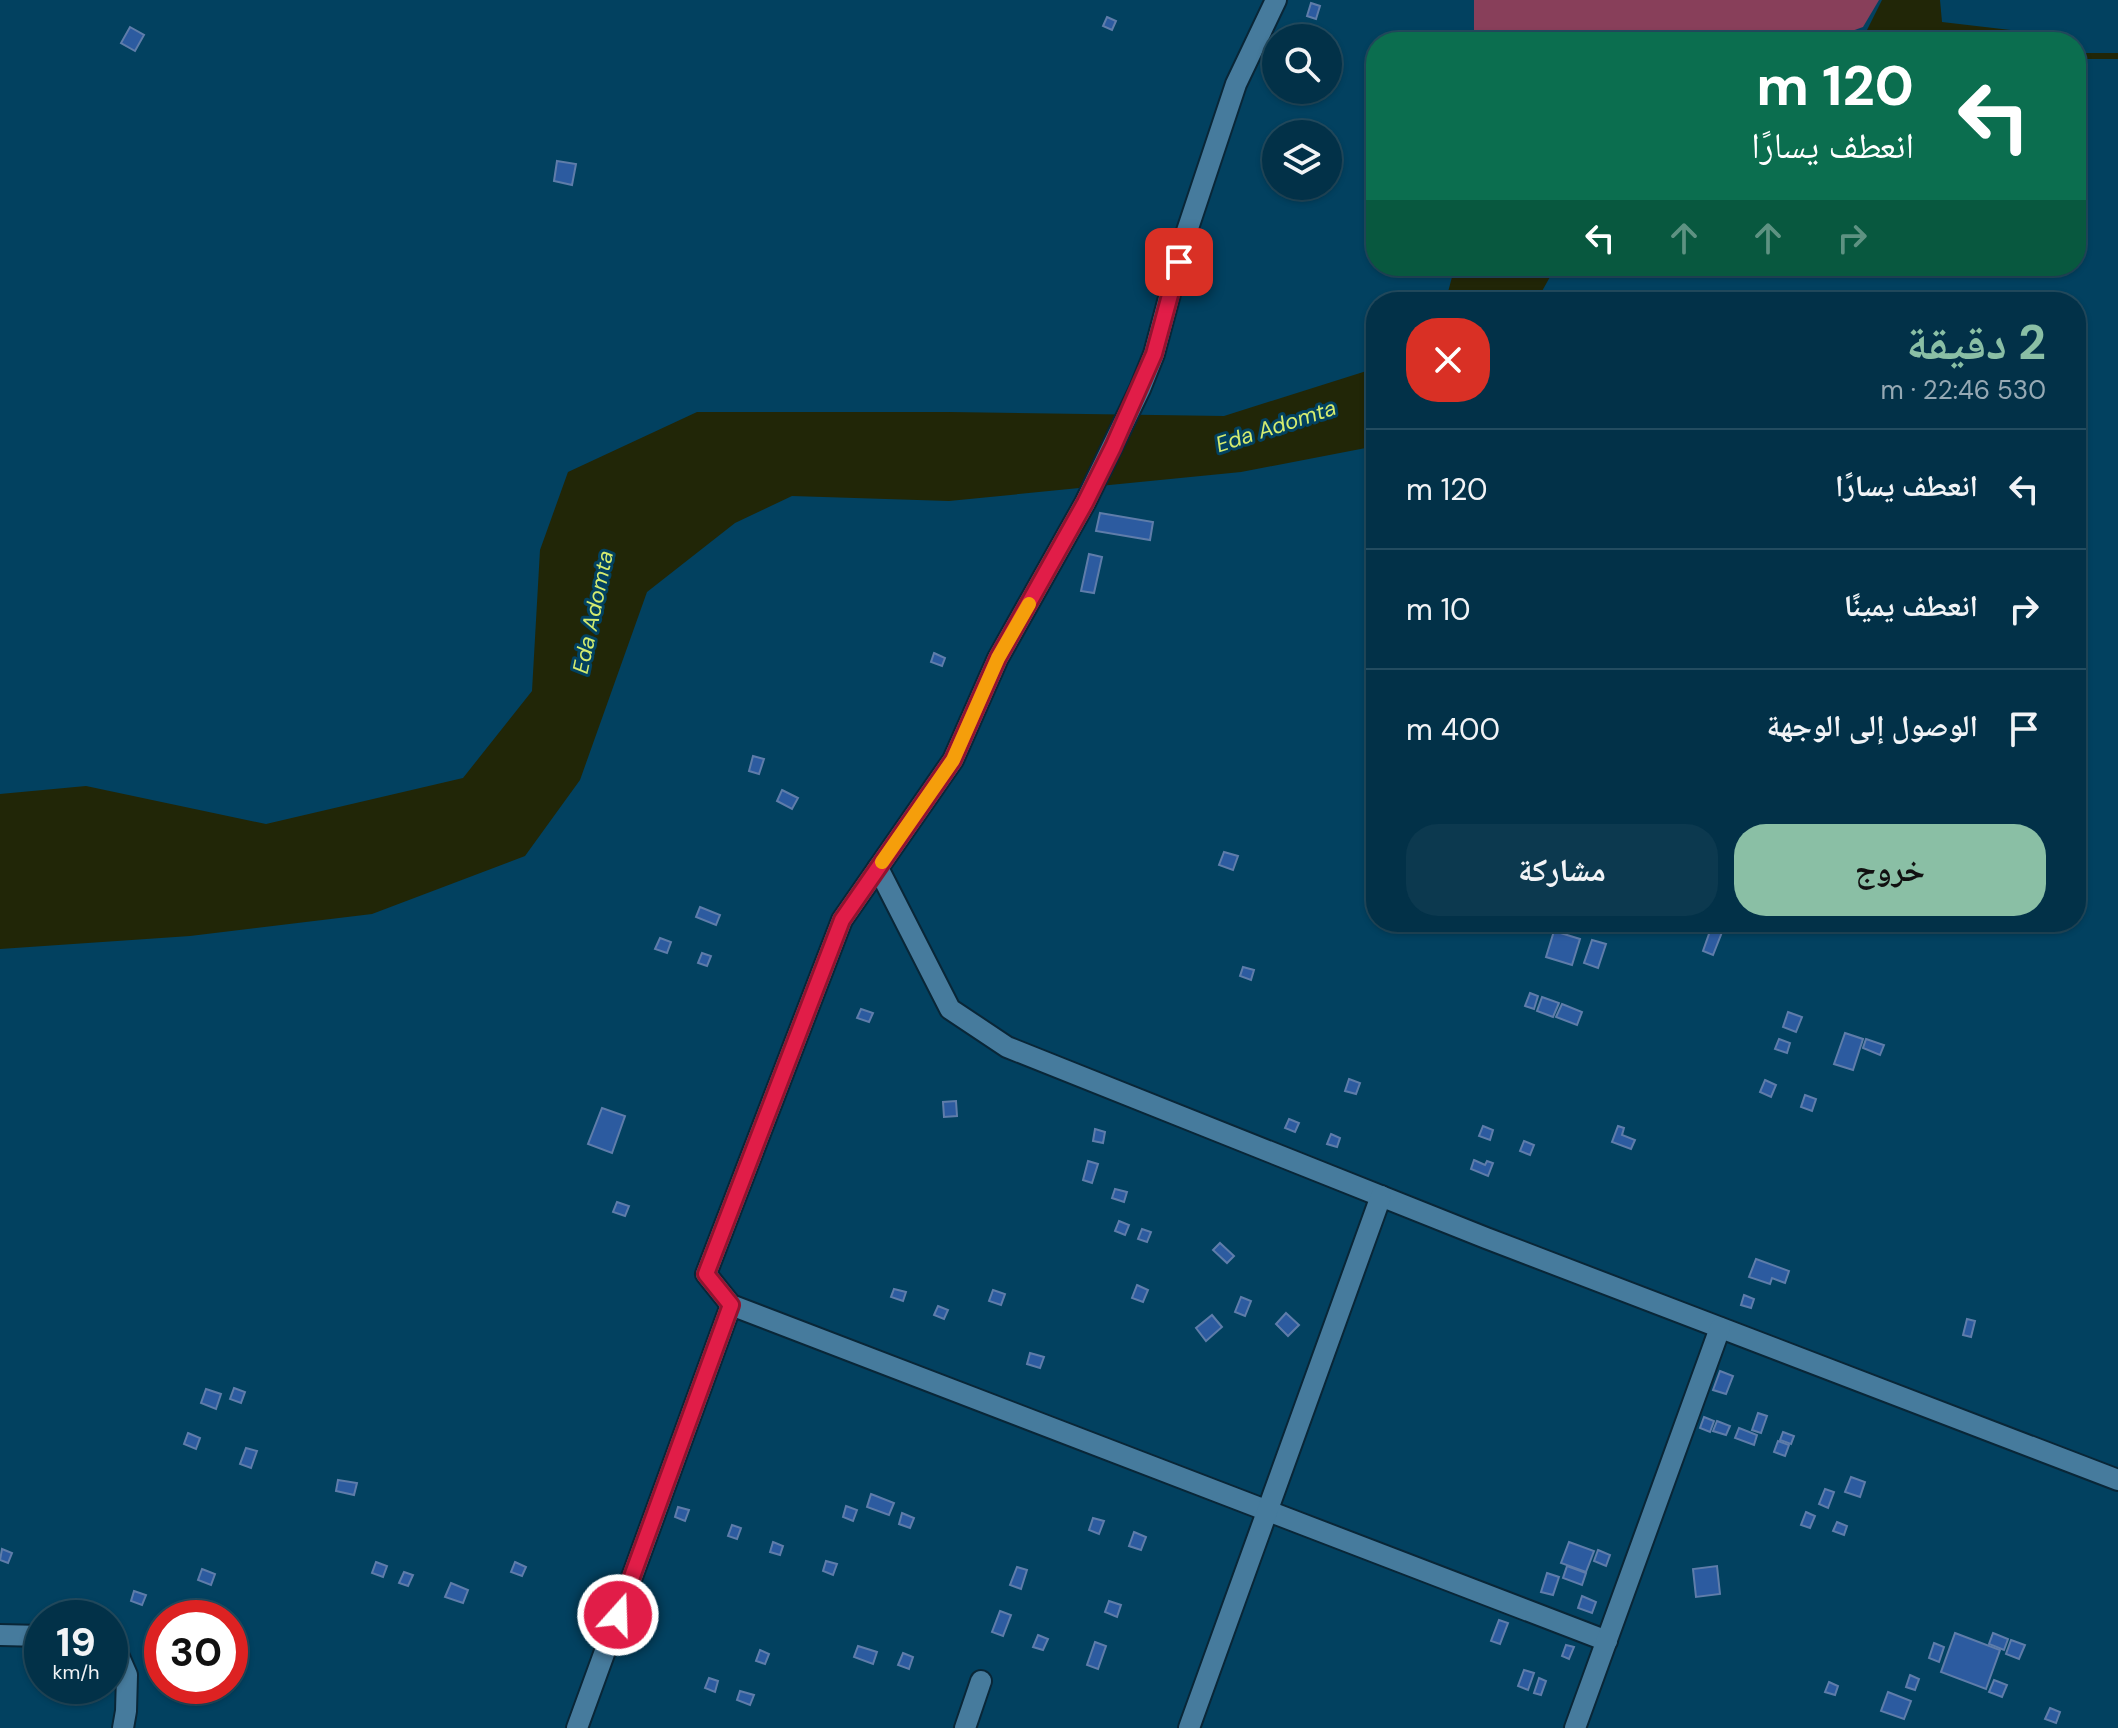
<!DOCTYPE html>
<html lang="ar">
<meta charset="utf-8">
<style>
body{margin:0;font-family:"DM Sans","Noto Naskh Arabic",sans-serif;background:#0c394f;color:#f1f3f6;direction:rtl;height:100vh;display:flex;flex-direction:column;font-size:30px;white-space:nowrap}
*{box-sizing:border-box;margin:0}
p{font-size:26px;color:#96a9b4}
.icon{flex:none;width:44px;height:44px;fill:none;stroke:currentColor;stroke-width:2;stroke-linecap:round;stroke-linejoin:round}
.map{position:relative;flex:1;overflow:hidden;direction:ltr}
.drawer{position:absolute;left:1366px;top:292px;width:720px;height:640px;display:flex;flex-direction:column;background:#023148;border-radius:32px;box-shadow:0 2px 6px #0004,0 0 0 2px #234c60;direction:rtl}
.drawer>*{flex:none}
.hud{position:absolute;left:1366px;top:32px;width:720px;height:244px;border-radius:32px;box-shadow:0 2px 6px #0004,0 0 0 2px #234c60;direction:rtl;background:#0b6e4f;color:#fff;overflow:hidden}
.tools{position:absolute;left:1262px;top:24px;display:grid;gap:16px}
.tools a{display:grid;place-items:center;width:80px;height:80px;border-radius:50%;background:#023148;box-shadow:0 2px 6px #0004,0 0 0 2px #234c60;font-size:40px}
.speed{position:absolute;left:24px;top:1600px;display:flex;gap:16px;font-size:40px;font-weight:700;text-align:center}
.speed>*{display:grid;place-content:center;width:104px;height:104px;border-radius:50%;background:#023148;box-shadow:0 2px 6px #0004,0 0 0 2px #234c60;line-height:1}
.speed small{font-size:20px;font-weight:400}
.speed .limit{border:12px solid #d22;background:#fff;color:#111}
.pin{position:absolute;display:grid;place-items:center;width:68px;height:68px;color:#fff;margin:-34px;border-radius:16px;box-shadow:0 4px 12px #0006}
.me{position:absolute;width:88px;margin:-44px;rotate:20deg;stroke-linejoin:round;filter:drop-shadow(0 0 6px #0008)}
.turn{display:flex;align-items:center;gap:28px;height:168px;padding:0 40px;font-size:36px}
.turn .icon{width:104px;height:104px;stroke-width:2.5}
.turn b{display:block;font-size:56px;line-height:68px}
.lanes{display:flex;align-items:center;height:76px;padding:0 40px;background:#0003;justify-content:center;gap:40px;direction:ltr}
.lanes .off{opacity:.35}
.round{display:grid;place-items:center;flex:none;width:84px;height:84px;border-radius:32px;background:#0c394f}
.head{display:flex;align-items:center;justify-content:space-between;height:136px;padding:0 40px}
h1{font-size:48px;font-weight:700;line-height:60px;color:#8abfa5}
.primary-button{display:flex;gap:16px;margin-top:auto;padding:16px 40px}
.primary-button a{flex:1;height:92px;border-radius:32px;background:#8abfa5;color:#111;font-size:32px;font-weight:700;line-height:92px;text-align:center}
.primary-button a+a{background:#0c394f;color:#f1f3f6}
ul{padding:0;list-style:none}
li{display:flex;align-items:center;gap:24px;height:120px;padding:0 40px;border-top:2px solid #234c60}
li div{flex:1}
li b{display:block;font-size:30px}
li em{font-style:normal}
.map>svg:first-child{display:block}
</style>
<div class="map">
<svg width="2118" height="1728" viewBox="0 0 2118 1728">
<rect width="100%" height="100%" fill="#024160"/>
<!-- green -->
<polygon fill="#883f5a" points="1474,0 1879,0 1863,27 1821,42 1474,42"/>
<!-- water -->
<g fill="#212607">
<polygon points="1882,0 1940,0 1942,22 2019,31 2018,42 1843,42 1867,30"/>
<polygon points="1455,266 1556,266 1536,302 1439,302 1448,292"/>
<polygon points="1376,368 1376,446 1241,472 949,501 792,496 735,523 647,592 580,780 525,856 372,914 190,936 0,949 0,794 86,786 266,824 463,778 532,691 540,550 568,472 697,412 949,412 1224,416"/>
</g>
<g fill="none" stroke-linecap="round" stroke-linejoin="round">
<!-- stream -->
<polyline stroke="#212607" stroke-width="6" points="2076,56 2118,56"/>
</g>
<!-- building -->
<g fill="#2c5ba0" stroke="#5f7daa" stroke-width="2">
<polygon points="1311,3 1320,6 1316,19 1307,16"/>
<polygon points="1107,17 1116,21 1112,30 1103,26"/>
<polygon points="130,27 144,35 135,51 121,43"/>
<polygon points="557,161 576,164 572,185 554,181"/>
<polygon points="1100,513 1153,522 1150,540 1096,531"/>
<polygon points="1089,554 1102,557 1094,593 1081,591"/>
<polygon points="934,653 945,658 942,666 931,662"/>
<polygon points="753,756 764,759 759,774 749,771"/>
<polygon points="782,790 798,798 792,809 777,801"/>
<polygon points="1224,852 1238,856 1233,870 1219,865"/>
<polygon points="700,907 720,915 716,925 696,917"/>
<polygon points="1705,922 1726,922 1713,955 1703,951 1710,931 1702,929"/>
<polygon points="1554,931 1580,939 1572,965 1546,957"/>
<polygon points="660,938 671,942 667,953 655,949"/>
<polygon points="1592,940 1606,944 1598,968 1584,963"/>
<polygon points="702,953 711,956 707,966 698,963"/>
<polygon points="1243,967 1254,970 1251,980 1240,976"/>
<polygon points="1530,993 1538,996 1534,1009 1525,1006"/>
<polygon points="1542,997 1559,1003 1553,1017 1537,1011"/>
<polygon points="1562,1004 1582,1012 1577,1025 1556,1017"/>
<polygon points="861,1009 873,1013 869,1022 857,1018"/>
<polygon points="1788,1012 1802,1017 1796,1032 1783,1027"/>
<polygon points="1845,1033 1863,1039 1853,1070 1834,1064"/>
<polygon points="1779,1039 1790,1043 1787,1053 1775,1049"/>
<polygon points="1866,1039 1884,1045 1880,1055 1863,1048"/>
<polygon points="1349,1079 1360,1083 1356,1094 1345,1091"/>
<polygon points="1765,1080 1776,1085 1771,1097 1760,1092"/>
<polygon points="1805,1095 1816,1099 1812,1111 1801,1107"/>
<polygon points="956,1101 957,1116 944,1117 943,1102"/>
<polygon points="602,1108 625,1116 612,1153 588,1144"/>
<polygon points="1289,1119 1299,1123 1295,1132 1285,1128"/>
<polygon points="1483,1126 1493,1130 1490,1140 1479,1136"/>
<polygon points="1618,1126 1624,1128 1622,1135 1635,1140 1631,1149 1612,1142"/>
<polygon points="1095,1129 1105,1132 1103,1143 1093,1141"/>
<polygon points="1331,1134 1340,1138 1337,1147 1327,1144"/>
<polygon points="1524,1141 1534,1145 1530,1155 1520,1151"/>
<polygon points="1474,1160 1485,1165 1487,1161 1493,1163 1488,1176 1471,1169"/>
<polygon points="1088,1161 1098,1164 1092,1183 1083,1180"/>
<polygon points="1115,1189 1127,1192 1124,1202 1112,1198"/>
<polygon points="617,1202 629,1206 625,1216 613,1212"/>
<polygon points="1119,1221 1129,1225 1125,1235 1115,1231"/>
<polygon points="1142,1229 1151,1232 1147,1242 1138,1239"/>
<polygon points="1220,1243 1234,1256 1227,1263 1213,1250"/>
<polygon points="1756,1259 1789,1271 1785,1283 1772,1278 1770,1284 1749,1277"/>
<polygon points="1137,1285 1148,1290 1143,1302 1132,1298"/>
<polygon points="894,1289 906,1292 903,1301 891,1297"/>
<polygon points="993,1290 1005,1294 1001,1305 989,1301"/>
<polygon points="1744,1295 1754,1299 1751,1308 1741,1305"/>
<polygon points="1241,1297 1251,1301 1245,1316 1235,1312"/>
<polygon points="938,1306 948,1310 944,1319 934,1315"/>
<polygon points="1286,1313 1299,1325 1288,1336 1276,1324"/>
<polygon points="1212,1315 1222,1327 1206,1341 1196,1328"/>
<polygon points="1967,1319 1975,1321 1971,1337 1963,1335"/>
<polygon points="1030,1353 1044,1357 1040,1368 1027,1364"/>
<polygon points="1720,1371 1733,1376 1726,1394 1713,1390"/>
<polygon points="234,1388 245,1392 241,1403 230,1399"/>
<polygon points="206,1389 221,1394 216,1409 201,1403"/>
<polygon points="1758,1413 1767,1416 1761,1433 1752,1430"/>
<polygon points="1704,1417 1714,1421 1710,1432 1700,1428"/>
<polygon points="1717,1421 1730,1426 1726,1435 1713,1431"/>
<polygon points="1739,1428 1757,1435 1754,1445 1735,1438"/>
<polygon points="1783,1432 1794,1436 1791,1444 1780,1440"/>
<polygon points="188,1433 200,1438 196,1449 184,1444"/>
<polygon points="1778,1441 1789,1445 1785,1456 1774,1452"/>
<polygon points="246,1448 257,1451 251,1468 240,1464"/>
<polygon points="1851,1477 1865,1482 1860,1497 1845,1492"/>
<polygon points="338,1480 357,1483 354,1495 336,1491"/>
<polygon points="1825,1489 1834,1492 1828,1508 1819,1504"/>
<polygon points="871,1494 894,1503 889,1515 867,1507"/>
<polygon points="846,1506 857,1510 853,1521 843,1517"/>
<polygon points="678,1507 689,1510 685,1521 675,1517"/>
<polygon points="1806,1512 1815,1516 1810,1528 1801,1525"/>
<polygon points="902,1513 914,1518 910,1528 899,1524"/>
<polygon points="1093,1518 1104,1521 1099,1534 1089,1530"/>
<polygon points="1837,1522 1847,1526 1844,1535 1833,1531"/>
<polygon points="732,1525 741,1528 737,1539 728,1536"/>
<polygon points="1134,1532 1146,1537 1141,1550 1129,1546"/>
<polygon points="773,1542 783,1546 780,1555 770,1552"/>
<polygon points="1569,1542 1594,1551 1586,1572 1561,1563"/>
<polygon points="2,1549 12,1553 8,1563 0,1560"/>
<polygon points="1598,1550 1610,1555 1606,1566 1594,1561"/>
<polygon points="826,1561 837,1564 833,1575 823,1571"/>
<polygon points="376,1562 387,1566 383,1577 372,1573"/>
<polygon points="515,1562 526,1567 522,1576 511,1572"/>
<polygon points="1567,1566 1586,1573 1582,1585 1563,1578"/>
<polygon points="1717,1566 1720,1594 1696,1597 1693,1569"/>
<polygon points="1017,1567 1027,1570 1021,1589 1010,1585"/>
<polygon points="202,1569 215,1574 211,1585 198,1580"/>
<polygon points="404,1572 413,1575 408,1586 399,1583"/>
<polygon points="1547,1573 1559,1577 1553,1595 1541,1592"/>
<polygon points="451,1583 468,1590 463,1603 445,1597"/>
<polygon points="134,1591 146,1595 142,1605 131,1601"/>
<polygon points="1582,1596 1596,1602 1592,1613 1578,1608"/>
<polygon points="1109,1601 1121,1605 1117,1617 1105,1612"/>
<polygon points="1000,1611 1011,1615 1003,1636 992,1632"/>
<polygon points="1499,1620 1508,1623 1500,1644 1491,1641"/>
<polygon points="1955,1633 2000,1650 1986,1689 1941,1672"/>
<polygon points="1993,1633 2008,1639 2004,1650 1989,1644"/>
<polygon points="1038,1635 1048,1639 1043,1650 1033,1647"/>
<polygon points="2011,1640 2025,1645 2019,1659 2006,1654"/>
<polygon points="1095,1642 1106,1646 1098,1669 1087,1665"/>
<polygon points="1934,1643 1944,1647 1939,1662 1929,1658"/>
<polygon points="1566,1645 1574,1647 1569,1659 1562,1656"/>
<polygon points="858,1646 877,1652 873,1664 854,1657"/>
<polygon points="760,1650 769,1654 765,1664 756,1661"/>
<polygon points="903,1653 913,1657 909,1669 898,1665"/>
<polygon points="1524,1670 1534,1673 1528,1690 1518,1686"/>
<polygon points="1910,1675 1919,1679 1915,1690 1906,1687"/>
<polygon points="709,1678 718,1681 715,1692 705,1688"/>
<polygon points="1539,1678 1546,1681 1541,1695 1534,1693"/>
<polygon points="1994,1680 2007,1685 2002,1697 1989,1692"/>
<polygon points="1829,1682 1838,1686 1835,1695 1825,1692"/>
<polygon points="740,1691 754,1695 750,1705 737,1700"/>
<polygon points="1888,1692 1911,1701 1904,1719 1881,1711"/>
<polygon points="2050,1708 2060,1712 2056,1723 2045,1719"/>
</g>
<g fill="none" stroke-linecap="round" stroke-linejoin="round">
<!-- minor casing -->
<g stroke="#092637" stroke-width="24">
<g id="minor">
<polyline points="1276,0 1236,84 1186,234 1154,354 1140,389 1085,503 998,658 953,760 842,920 706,1274 731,1305 1607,1641"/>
<polyline points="878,868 950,1009 1007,1047 1486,1238 2118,1480"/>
<polyline points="0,1635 42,1636"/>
<polyline points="110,1641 113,1643 127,1675 126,1711 123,1728"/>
<polyline points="577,1728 731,1305"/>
<polyline points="965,1728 981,1681"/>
<polyline points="1189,1728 1381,1196"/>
<polyline points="1575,1728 1720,1328"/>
</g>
</g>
<!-- minor -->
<use href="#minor" stroke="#467b9d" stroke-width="20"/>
</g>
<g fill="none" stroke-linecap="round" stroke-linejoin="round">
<!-- route casing -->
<g stroke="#92132f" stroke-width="20">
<polyline id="route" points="618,1615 731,1305 706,1274 842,920 953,760 998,658 1085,503 1113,447 1154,354 1179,262"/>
</g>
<!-- route -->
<use href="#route" stroke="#e11d48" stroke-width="14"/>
<!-- slow -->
<polyline stroke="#f59e0b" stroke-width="14" points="882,862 953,760 998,658 1029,604"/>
</g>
<g text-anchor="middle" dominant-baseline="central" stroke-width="6" stroke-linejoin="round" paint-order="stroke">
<!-- water labels -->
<g font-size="22" font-style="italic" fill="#d5ec6f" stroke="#024160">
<text transform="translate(1276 426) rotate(-18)">Eda Adomta</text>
<text transform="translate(593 612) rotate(-78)">Eda Adomta</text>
</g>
</g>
</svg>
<div class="tools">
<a><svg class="icon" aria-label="search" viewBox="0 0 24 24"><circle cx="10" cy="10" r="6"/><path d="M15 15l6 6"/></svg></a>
<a><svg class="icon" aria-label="layers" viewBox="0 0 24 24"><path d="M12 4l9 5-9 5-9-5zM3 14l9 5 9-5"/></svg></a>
</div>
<div class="speed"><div>19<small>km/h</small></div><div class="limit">30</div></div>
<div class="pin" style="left:1179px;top:262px;background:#d93025"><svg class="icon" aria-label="arrive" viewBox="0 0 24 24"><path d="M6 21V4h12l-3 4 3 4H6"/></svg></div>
<svg class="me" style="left:618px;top:1615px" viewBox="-20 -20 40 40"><circle r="17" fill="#e11d48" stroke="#fff" stroke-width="3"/><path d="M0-11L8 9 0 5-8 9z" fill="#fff"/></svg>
<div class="hud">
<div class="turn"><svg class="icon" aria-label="left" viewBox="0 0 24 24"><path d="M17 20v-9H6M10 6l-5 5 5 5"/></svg><div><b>120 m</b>انعطف يسارًا</div></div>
<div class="lanes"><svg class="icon" aria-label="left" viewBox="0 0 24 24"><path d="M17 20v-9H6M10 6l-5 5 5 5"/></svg><svg class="icon off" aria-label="ahead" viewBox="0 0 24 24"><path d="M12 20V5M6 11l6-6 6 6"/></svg><svg class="icon off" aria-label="ahead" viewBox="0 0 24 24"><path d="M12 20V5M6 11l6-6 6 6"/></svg><svg class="icon off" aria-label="right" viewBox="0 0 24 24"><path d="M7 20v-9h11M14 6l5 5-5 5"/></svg></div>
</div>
<section class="drawer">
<div class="head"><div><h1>2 دقيقة</h1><p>530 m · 22:46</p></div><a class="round" style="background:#d93025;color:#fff"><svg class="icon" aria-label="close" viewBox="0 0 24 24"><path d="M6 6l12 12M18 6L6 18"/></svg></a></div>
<ul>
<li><svg class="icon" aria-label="left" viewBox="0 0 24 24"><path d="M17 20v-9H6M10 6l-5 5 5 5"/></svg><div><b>انعطف يسارًا</b></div><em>120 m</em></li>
<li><svg class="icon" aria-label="right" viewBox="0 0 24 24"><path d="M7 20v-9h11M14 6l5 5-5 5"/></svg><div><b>انعطف يمينًا</b></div><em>10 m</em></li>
<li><svg class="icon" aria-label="arrive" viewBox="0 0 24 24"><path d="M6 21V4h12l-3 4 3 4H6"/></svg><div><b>الوصول إلى الوجهة</b></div><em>400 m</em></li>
</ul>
<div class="primary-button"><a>خروج</a><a>مشاركة</a></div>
</section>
</div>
